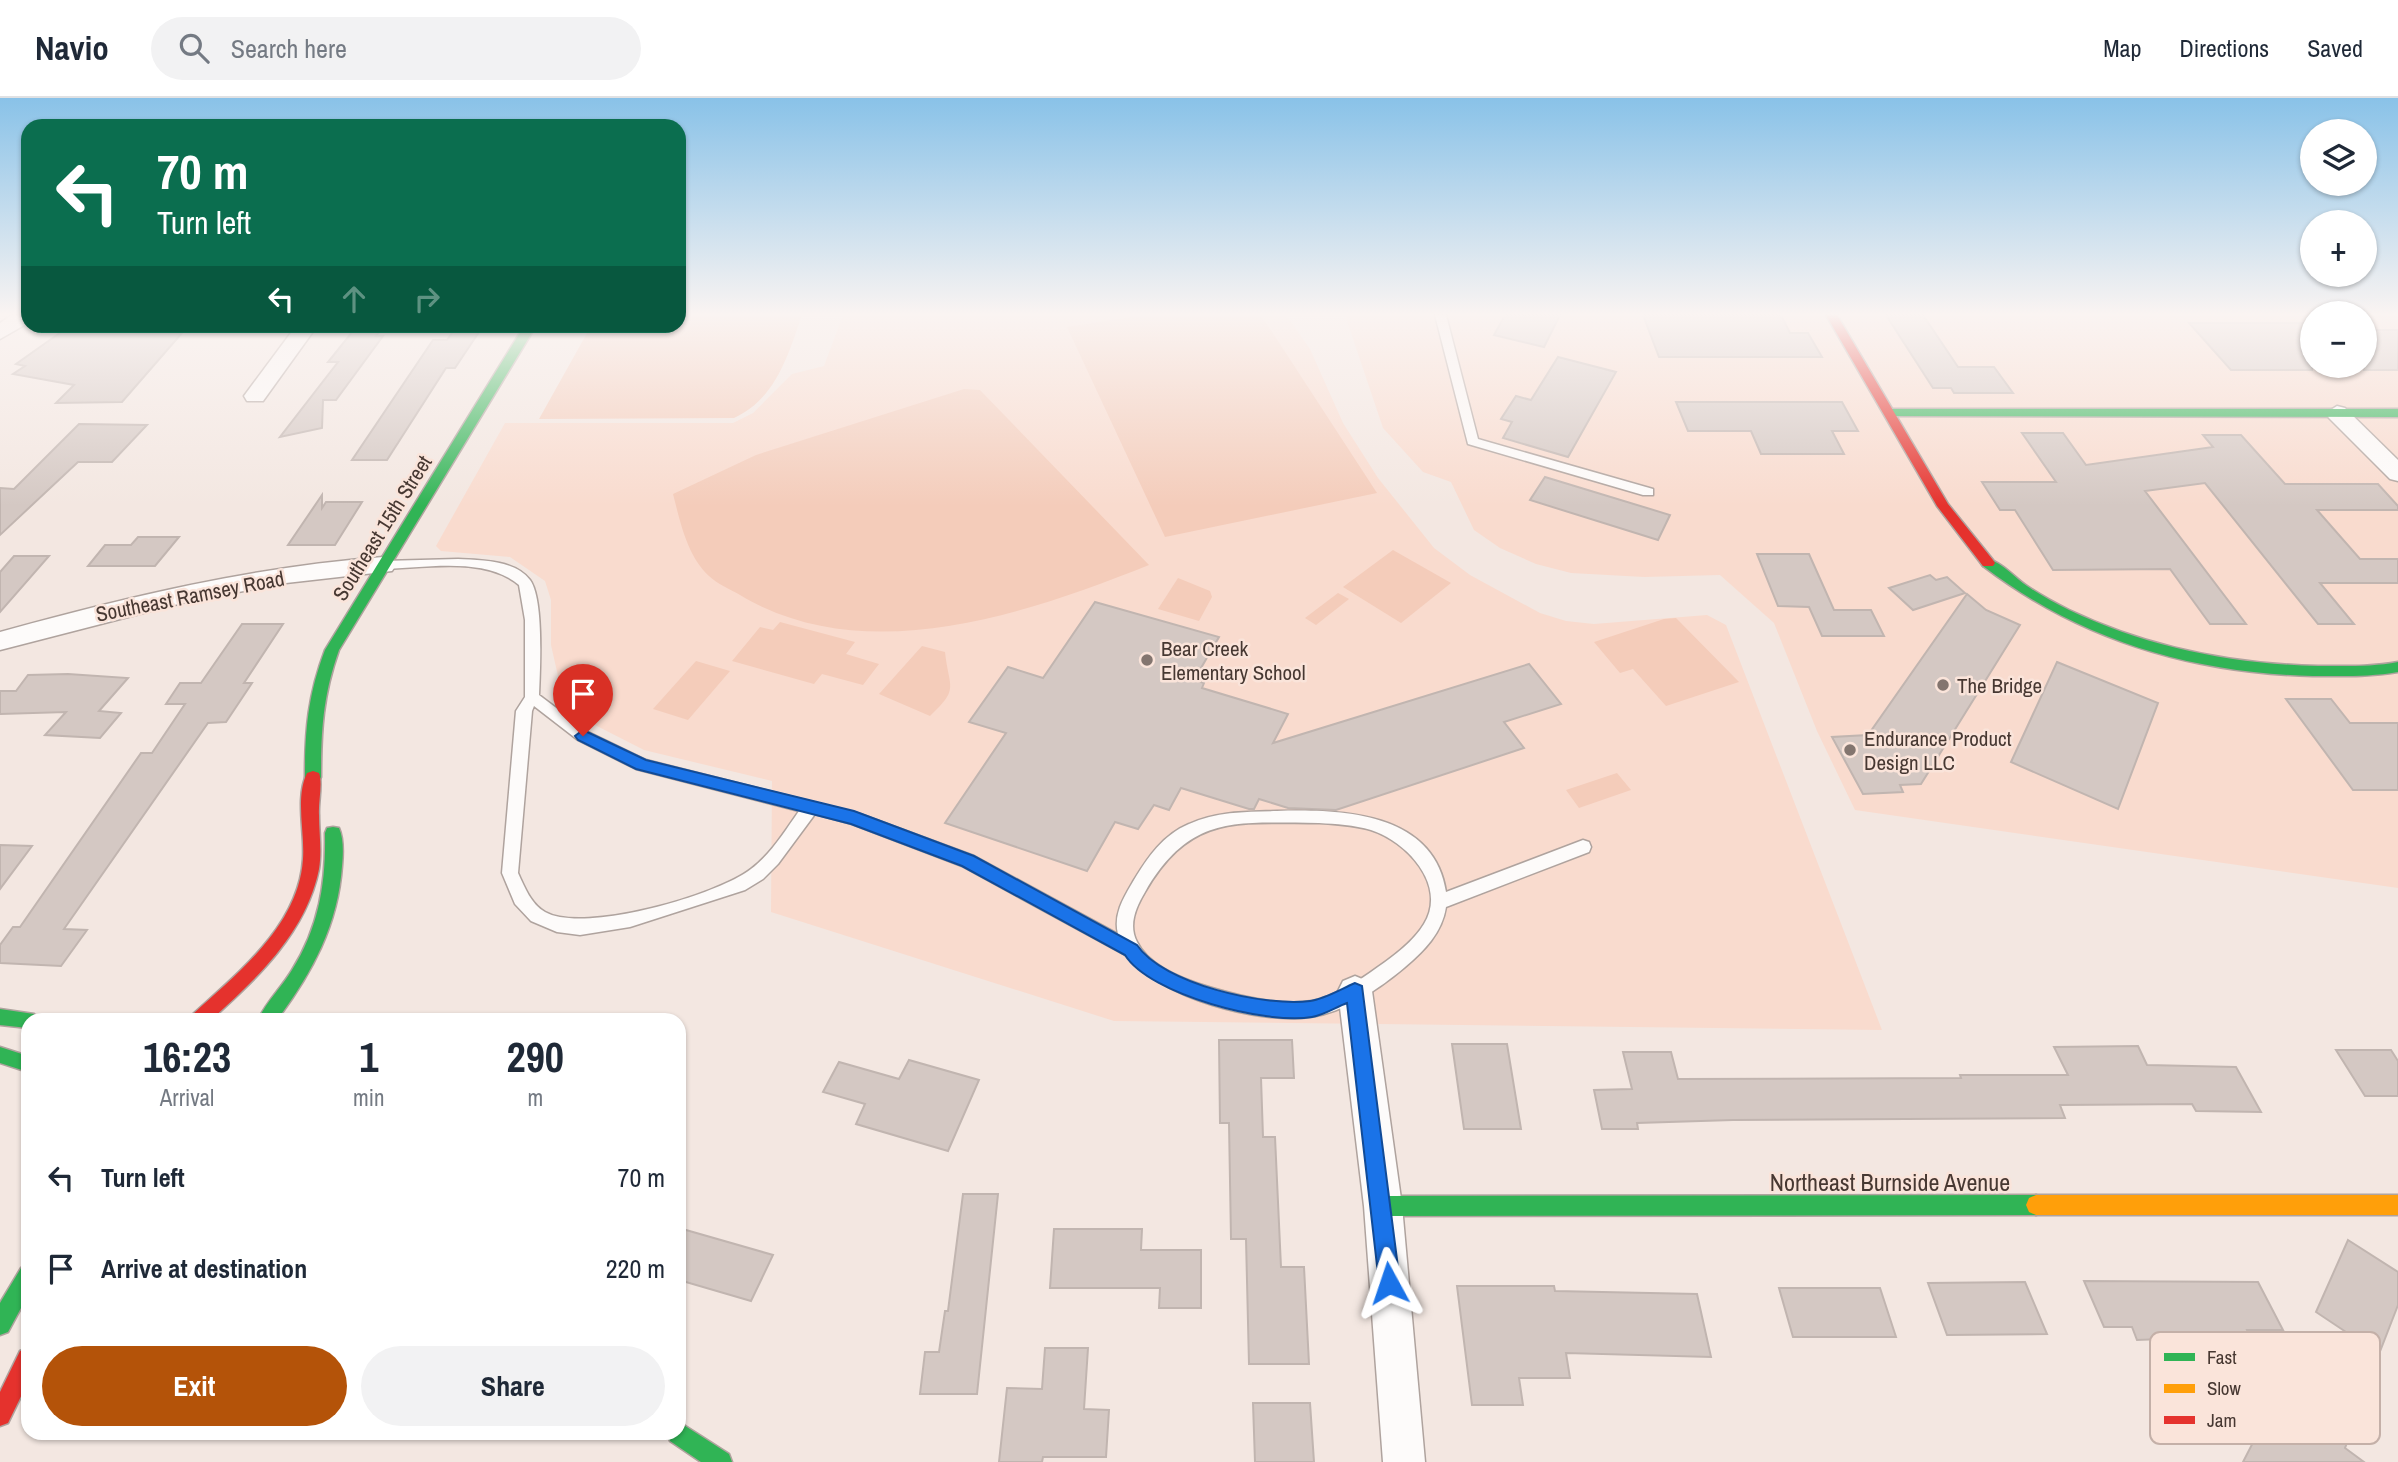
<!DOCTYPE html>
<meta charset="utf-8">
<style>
body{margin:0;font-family:"Archivo Narrow",sans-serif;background:#f2f2f3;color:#1f2937;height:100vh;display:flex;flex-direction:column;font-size:26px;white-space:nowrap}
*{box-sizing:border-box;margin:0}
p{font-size:23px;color:#747a83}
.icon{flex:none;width:38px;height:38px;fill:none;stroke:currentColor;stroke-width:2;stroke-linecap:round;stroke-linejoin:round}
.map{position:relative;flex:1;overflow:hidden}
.panel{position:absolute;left:21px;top:915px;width:665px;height:427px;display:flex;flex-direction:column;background:#fff;border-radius:21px;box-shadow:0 2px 5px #0004}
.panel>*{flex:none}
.top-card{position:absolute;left:21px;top:21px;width:665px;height:214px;border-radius:21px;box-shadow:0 2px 5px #0004;background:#0b6e4f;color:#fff;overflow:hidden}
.fabs{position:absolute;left:2300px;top:21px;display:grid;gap:14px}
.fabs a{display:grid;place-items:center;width:77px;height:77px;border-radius:50%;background:#fff;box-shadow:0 2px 5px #0004;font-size:35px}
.pin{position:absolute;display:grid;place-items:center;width:60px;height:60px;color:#fff;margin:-72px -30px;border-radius:50% 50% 50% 0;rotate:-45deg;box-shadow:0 0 7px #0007}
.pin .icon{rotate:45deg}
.me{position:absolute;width:77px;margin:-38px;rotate:355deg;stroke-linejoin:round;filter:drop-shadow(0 0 5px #0008)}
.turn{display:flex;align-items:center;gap:24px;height:147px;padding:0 21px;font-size:32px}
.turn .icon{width:91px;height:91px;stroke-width:2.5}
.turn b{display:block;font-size:49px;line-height:60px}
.lanes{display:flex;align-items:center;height:66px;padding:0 21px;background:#0003;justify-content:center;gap:35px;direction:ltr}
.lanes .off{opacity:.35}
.eta{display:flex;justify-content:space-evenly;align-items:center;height:119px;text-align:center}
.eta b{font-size:42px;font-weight:700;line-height:49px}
.primary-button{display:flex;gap:14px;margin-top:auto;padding:14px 21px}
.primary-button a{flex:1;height:80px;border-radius:42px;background:#b45309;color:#fff;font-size:28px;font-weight:700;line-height:80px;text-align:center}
.primary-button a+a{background:#f2f2f3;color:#1f2937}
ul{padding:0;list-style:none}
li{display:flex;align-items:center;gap:21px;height:91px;padding:0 21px}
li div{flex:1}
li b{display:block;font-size:26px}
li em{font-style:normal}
header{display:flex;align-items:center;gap:42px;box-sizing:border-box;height:98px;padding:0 35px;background:#fff;border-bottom:2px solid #e0e1e3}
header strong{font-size:33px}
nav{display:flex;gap:38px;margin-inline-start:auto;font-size:24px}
.search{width:490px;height:63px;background:#f2f2f3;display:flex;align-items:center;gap:18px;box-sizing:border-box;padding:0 24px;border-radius:38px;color:#747a83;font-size:26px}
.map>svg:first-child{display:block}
</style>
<header>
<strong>Navio</strong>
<div class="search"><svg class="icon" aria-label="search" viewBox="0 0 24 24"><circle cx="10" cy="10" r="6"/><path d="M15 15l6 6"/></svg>Search here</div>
<nav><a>Map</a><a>Directions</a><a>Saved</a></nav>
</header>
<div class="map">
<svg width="2398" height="1364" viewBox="0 0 2398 1364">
<rect width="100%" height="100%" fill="#f3e7e1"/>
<!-- built -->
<g fill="#f9dbce">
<polygon points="843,217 1286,217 1310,251 1343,325 1378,380 1434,450 1470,477 1540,515 1566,523 1594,526 1707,517 1726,527 1882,932 1114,923 771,814 772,683 644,652 595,627 569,601 558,578 551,547 551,502 545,483 510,459 441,453 436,448 505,325 733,325 753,315 792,276 824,268"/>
<polygon points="1345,217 2312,217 2312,268 2364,268 2364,217 2398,217 2398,790 1855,712 1817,633 1774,525 1720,477 1644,479 1571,475 1536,466 1500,450 1474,432 1451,384 1423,374 1383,330"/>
</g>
<!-- green -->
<g fill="#f4ccba">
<path d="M679,217H802C788,257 776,301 734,320L539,321L591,228H679Z"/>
<polygon points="1144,217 1261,217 1377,395 1165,439 1067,229"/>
<path d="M964,291L980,292L1149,467C1026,516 865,572 740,497C730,491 717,486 709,478C687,458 680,423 673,396L756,357Z"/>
<polygon points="1393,452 1451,485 1401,525 1343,489"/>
<polygon points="1178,480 1210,493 1212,499 1199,523 1158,511"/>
<polygon points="1338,495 1349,501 1316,527 1305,520"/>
<polygon points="1676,520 1739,584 1666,608 1633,571 1620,575 1594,544 1664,521"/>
<polygon points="780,524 855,544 846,556 879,566 863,587 822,576 814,586 732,563 760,529 773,532"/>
<path d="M922,548L945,554C949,591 960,590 930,618L879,596Z"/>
<polygon points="696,563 730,573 688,622 653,611"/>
<polygon points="1617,675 1631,692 1579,710 1566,692"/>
</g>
<!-- building -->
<g fill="#d4c8c3" stroke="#c1b5b0" stroke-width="2">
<polygon points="1505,217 1560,217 1544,249 1494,237"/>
<polygon points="1643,217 1781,217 1790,235 1808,235 1822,259 1659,259"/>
<polygon points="1886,217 1923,217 1958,269 1994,269 2013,295 1954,295 1951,290 1933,290"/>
<polygon points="2189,225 2312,225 2312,272 2231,272"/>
<polygon points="357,228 384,228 376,238 383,238 336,302 323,302 322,330 280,339 338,264 328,264"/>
<polygon points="457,228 483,228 455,270 446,270 387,362 352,362 433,242 447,242"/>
<polygon points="86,229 136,235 182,235 122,304 56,305 74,287 13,276 25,268 16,266 64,232 79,234"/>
<rect x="2364" y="232" width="34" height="40"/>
<polygon points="1558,259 1616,274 1568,359 1503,340 1512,324 1501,321 1516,298 1531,302"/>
<polygon points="1676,304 1842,304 1858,333 1832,333 1844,356 1761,356 1751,333 1688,333"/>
<polygon points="79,326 147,327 112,364 78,364 0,437 0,390 14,391"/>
<polygon points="2022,335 2063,335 2086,367 2213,349 2203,337 2241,337 2285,386 2378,386 2398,408 2398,412 2317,412 2360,461 2398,461 2398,485 2320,485 2354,526 2318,526 2205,385 2145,393 2246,526 2210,526 2170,471 2053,472 2015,412 2000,412 1982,384 2056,384"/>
<polygon points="1545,379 1670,417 1658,442 1530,402"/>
<polygon points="322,397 322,410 326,404 362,404 335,447 288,447"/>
<polygon points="138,439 179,439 155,468 88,468 105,447 131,447"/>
<polygon points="1757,456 1809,456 1834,512 1871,512 1884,538 1822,538 1809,509 1778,508"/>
<polygon points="14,458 49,458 0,514 0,474"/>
<polygon points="1930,477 1936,482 1947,479 1965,495 1913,512 1889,490"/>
<polygon points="1967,496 1986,512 2020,527 1921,686 1900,687 1903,694 1863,696 1832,639 1868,637"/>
<polygon points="1095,504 1219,539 1194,582 1204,585 1202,590 1288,616 1273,645 1529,566 1561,606 1504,624 1524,650 1336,712 1288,710 1259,701 1254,711 1249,711 1181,690 1169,712 1154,707 1138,731 1115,724 1087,773 945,725 1006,635 969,624 1008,569 1043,580"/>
<polygon points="242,526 283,526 244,585 252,585 226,624 208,625 64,831 87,832 61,868 0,865 0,847 13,829 20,829 141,655 152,655 185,606 166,606 180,585 201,585"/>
<polygon points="2057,564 2158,605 2118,711 2011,664"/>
<polygon points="68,576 128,580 99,613 121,615 100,640 45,637 66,614 0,616 0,593 16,593 28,577"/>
<polygon points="2286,601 2331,601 2350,625 2398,625 2398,692 2353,692"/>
<polygon points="0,747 32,748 0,791"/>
<polygon points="1219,942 1292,942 1294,980 1261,980 1263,1039 1275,1039 1281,1169 1304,1169 1309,1266 1249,1266 1246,1141 1231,1141 1229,1025 1220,1025"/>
<polygon points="1452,946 1507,946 1521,1031 1464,1031"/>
<polygon points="2138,948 2147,967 2236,969 2261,1014 2196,1013 2192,1006 2060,1007 2065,1020 1733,1022 1637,1025 1638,1031 1602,1031 1594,992 1632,991 1623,954 1671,954 1678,981 1961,980 1960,977 2068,977 2054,949"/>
<polygon points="2336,952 2391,952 2398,963 2398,998 2365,998"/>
<polygon points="909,962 979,982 948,1053 856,1026 865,1006 823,994 839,964 899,981"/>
<polygon points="963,1096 998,1096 977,1296 920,1296 925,1254 939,1254 945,1213 948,1213"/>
<polygon points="679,1130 773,1157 751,1203 679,1182"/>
<polygon points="1054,1131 1142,1131 1141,1152 1201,1152 1201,1210 1159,1210 1160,1190 1050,1190"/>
<polygon points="2348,1142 2398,1174 2398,1207 2379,1256 2316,1214"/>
<polygon points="2084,1183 2258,1184 2283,1232 2247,1232 2258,1256 2223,1256 2215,1239 2137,1242 2132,1229 2104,1229"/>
<polygon points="2025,1184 2047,1236 1947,1237 1928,1185"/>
<polygon points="1457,1188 1554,1188 1555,1193 1697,1196 1711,1259 1566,1255 1570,1280 1519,1280 1523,1307 1472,1307"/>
<polygon points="1779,1190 1880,1190 1896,1239 1793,1239"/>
<polygon points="1045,1250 1088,1250 1084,1311 1109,1312 1106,1359 1043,1359 1042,1364 999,1364 1007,1290 1042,1291"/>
<polygon points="2281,1290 2349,1340 2345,1350 2364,1364 2243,1364"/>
<polygon points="1253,1305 1310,1305 1314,1364 1255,1364"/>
</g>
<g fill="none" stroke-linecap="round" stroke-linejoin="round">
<!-- lane casing -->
<g stroke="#afa39e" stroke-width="3">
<g id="lane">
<polygon points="1435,217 1446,217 1478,341 1653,391 1653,397 1643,397 1468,346"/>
<path d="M458,461C481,462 515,462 530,482C544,501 540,572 539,597L588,634L646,662L860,716L974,758L1118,836C1113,816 1124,799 1134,782C1148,759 1163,737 1189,726C1217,713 1247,714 1277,713C1341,711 1434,714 1446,794L1583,742L1589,744L1591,749L1589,754L1446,809C1442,835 1424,853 1405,869C1379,891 1345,914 1310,919C1257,926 1162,900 1127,858L962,768L852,726L815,716L778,766L763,781L745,792L630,829L580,837L557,834L531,823L515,806L502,775L516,613L525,599V522L519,487C485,458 425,470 383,471L376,467L383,463ZM534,608L578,642L636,671L799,713C785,733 771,756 751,771C718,797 584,836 545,814C531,806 525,790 518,775L532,613ZM1319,725C1336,726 1354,727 1371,732C1406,743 1448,787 1424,826C1414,843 1394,858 1378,869C1359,883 1336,898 1312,903C1280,908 1243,899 1212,890C1187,883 1149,869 1137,844C1128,827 1136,809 1145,794C1191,715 1237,725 1319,725Z"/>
</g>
</g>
<!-- street casing -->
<g stroke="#afa39e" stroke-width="3">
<g id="street">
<polygon points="12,217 28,217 28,225 0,241 0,225"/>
<polygon points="296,228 317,228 263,303 247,303 244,298"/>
<polygon points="2337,308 2345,310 2398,362 2398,383 2390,381 2329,320 2326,315"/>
<path d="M383,459L392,461L396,467L392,473L286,485L190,503L0,552V534C126,499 252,469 383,459Z"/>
<polygon points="1355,878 1367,883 1372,893 1402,1108 1425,1364 1383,1364 1364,1108 1338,893 1343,883"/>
</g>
</g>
<!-- fast casing -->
<g stroke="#afa39e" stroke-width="3">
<g id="fast">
<path d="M524,228H536L339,552C323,597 321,632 321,679L319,683H307L305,679C305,632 308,597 325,552Z"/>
<polygon points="1891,311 2398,311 2398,319 1887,318 1887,312"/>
<path d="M1988,461C2003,465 2015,480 2027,488C2040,497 2055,505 2069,512C2147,549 2231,566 2318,568C2345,568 2372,569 2398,564V574C2370,579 2341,578 2313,578C2191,575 2080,542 1983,468L1981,465Z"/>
<path d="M333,729L339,730C344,741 343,757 342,768C338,827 312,875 277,922H258C266,904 282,889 292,872C319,829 326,785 325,735L327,730Z"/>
<polygon points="0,911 34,916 37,922 28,922 28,930 0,927"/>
<polygon points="0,949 28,958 28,974 0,965"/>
<polygon points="2036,1097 2043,1100 2046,1107 2043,1114 2036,1117 1383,1118 1376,1115 1373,1108 1376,1101 1383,1098"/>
<polygon points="28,1167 28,1197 8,1234 0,1237 0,1205 21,1170"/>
<polygon points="679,1324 729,1356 732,1364 701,1364 670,1343 667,1335 679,1335"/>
</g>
</g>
<!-- slow casing -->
<g stroke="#afa39e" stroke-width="3">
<polygon id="slow" points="2036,1097 2398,1097 2398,1117 2036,1117 2029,1114 2026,1107 2029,1100"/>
</g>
<!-- jam casing -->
<g stroke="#afa39e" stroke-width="3">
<g id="jam">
<polygon points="1826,217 1837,217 1948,406 1993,462 1995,465 1993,468 1983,468 1937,408"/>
<path d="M313,673L319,675C323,685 318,705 319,717C319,735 322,753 319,771C306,835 257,880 211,922H190L193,916C238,875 299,827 303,761C305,734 295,700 307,675Z"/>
<polygon points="28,1250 28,1284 8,1325 0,1328 0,1294 20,1253"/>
</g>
</g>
<!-- lane -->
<use href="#lane" fill="#fdfbfa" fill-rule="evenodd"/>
<!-- street -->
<use href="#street" fill="#fdfbfa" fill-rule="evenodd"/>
<!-- fast -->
<use href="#fast" fill="#30b455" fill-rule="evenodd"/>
<!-- slow -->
<use href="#slow" fill="#ff9f0a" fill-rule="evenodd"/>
<!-- jam -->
<use href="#jam" fill="#e5322d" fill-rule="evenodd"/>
</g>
<!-- sky -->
<linearGradient id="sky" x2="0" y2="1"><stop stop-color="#89c2e8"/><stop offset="0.53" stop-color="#faf4f2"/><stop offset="1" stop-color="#faf4f2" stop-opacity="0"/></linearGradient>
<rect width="2398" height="408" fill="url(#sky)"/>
<!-- route -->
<path fill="#1a73e8" stroke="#114b97" stroke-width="2" d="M583,632L646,662L854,713L974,758L1137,847C1163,886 1265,909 1310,903C1325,901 1341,891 1355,885L1362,888L1400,1185L1397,1193L1389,1196L1382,1193L1379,1185L1347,905C1336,909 1324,917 1312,919C1267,927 1150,897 1125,857L962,768L851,726L636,671L578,642L575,638Z"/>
<!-- markers -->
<g fill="#83756f" stroke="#fae4da" stroke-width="2.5">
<circle cx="1147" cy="562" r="7"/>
<circle cx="1943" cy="587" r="7"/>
<circle cx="1850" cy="652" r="7"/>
</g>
<g text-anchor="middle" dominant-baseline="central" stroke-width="5" stroke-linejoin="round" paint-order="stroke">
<!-- street labels -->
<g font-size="21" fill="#473832" stroke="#fae4da">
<text transform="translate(382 430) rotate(-58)">Southeast 15th Street</text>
<text transform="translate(190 498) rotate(-11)">Southeast Ramsey Road</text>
</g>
<!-- poi labels -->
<g font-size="21" fill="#473832" stroke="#fae4da" text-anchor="start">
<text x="1161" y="550">Bear Creek<tspan x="1161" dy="24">Elementary School</tspan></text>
<text x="1957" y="587">The Bridge</text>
<text x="1864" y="640">Endurance Product<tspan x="1864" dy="24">Design LLC</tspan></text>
</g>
<!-- near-street labels -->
<g font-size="24" fill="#473832" stroke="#fae4da">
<text x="1890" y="1084">Northeast Burnside Avenue</text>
</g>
</g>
<!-- legend -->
<rect x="2150" y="1234" width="230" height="112" rx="10" fill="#fae4da" stroke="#c4b0a8" stroke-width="2"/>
<rect x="2164" y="1255" width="31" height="8" fill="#30b455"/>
<rect x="2164" y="1286" width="31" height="9" fill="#ff9f0a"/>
<rect x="2164" y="1318" width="31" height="8" fill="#e5322d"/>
<g font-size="19" fill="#473832">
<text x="2207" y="1266">Fast</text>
<text x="2207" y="1297">Slow</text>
<text x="2207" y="1329">Jam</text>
</g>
</svg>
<div class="fabs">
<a><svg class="icon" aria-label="layers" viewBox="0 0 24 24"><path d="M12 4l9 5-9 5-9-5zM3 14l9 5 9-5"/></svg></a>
<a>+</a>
<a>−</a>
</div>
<div class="pin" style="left:583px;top:638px;background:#d93025"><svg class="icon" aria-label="arrive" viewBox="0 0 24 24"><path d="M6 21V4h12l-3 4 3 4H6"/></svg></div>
<svg class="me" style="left:1389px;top:1185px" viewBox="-20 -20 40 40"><path d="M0-17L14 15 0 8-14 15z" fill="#1a73e8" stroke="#fff" stroke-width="4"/></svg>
<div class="top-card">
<div class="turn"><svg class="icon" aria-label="left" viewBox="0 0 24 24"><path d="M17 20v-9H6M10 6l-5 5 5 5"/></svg><div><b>70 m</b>Turn left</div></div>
<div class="lanes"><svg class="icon" aria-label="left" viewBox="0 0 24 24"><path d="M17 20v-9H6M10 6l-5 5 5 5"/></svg><svg class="icon off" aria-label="ahead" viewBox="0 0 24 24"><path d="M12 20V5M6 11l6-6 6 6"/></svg><svg class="icon off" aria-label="right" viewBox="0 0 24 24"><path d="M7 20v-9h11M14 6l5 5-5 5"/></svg></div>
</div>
<section class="panel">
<div class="eta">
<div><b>16:23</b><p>Arrival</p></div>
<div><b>1</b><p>min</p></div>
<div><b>290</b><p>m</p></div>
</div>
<ul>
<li><svg class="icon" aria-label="left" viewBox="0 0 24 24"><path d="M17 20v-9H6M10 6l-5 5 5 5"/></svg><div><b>Turn left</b></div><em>70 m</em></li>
<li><svg class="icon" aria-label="arrive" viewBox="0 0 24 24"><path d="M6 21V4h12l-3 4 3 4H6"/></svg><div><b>Arrive at destination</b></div><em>220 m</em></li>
</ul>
<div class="primary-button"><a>Exit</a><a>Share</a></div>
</section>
</div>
